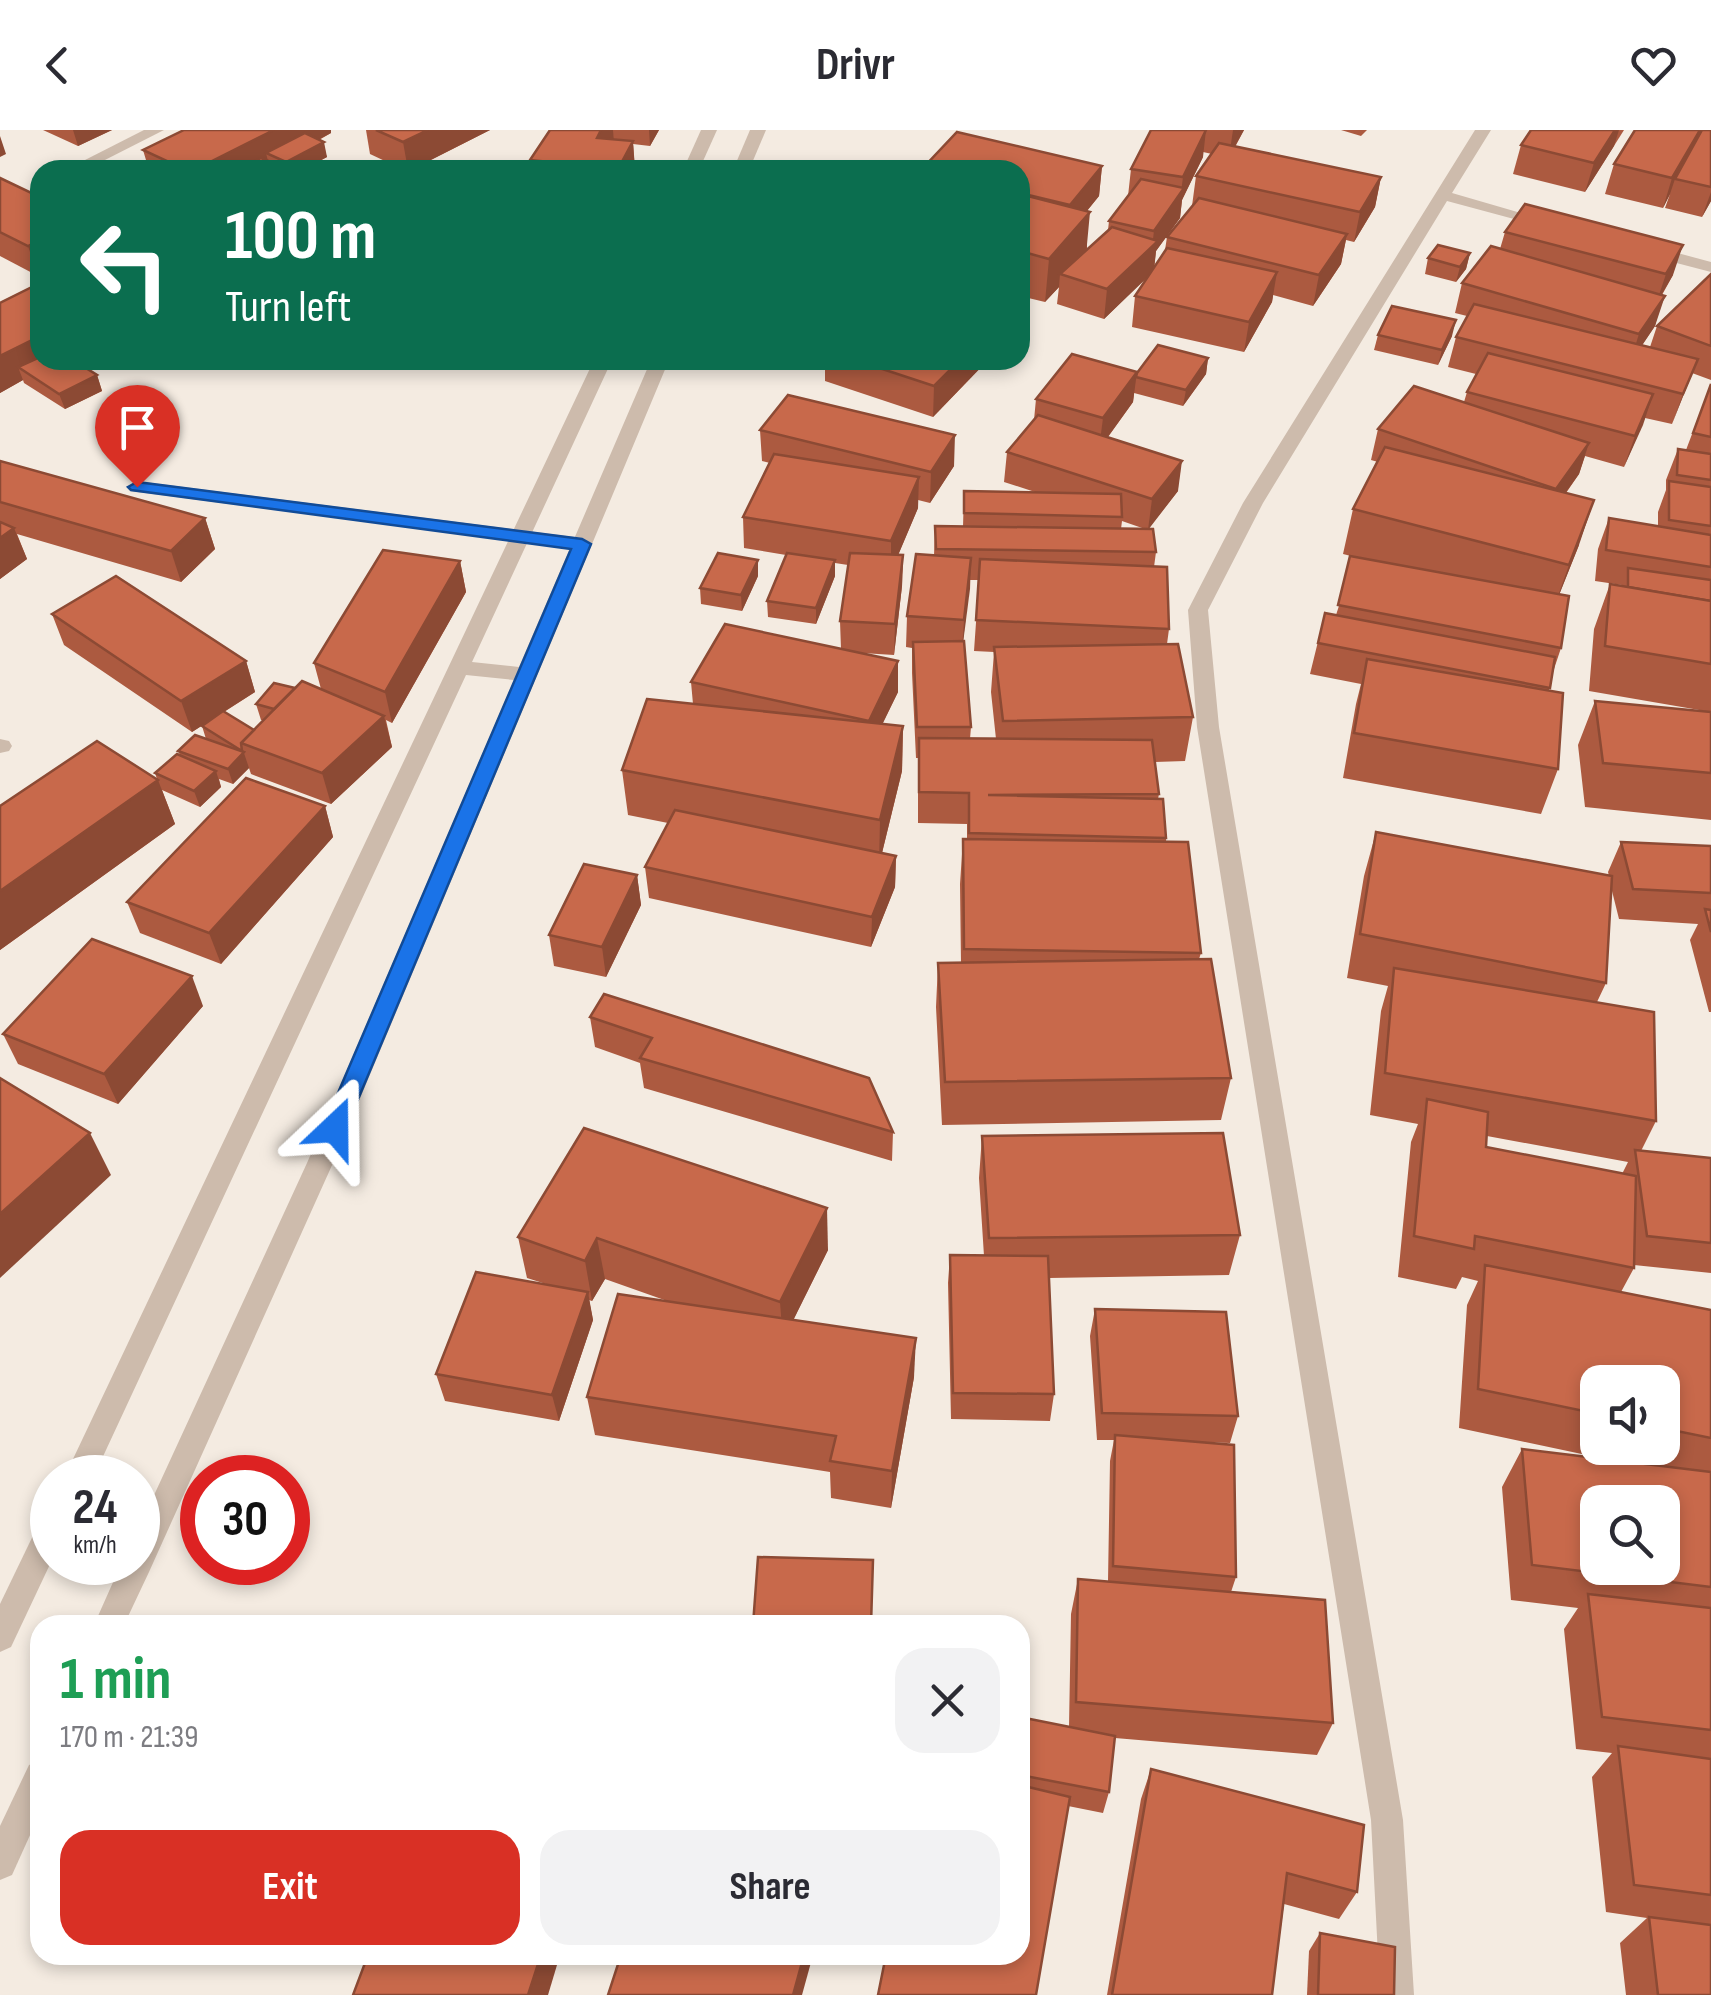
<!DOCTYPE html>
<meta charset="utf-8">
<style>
body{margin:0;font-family:"Sofia Sans Condensed",sans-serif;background:#f2f2f3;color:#2b2b33;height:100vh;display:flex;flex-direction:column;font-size:38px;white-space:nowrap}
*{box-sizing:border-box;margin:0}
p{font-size:32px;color:#7c7c81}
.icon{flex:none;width:55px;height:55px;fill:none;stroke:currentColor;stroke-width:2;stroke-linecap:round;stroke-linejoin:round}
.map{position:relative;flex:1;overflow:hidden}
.side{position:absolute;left:30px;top:1485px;width:1000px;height:350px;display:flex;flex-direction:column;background:#fff;border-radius:30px;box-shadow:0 5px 15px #0003}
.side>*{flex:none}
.guide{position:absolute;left:30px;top:30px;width:1000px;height:210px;border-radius:30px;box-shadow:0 5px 15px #0003;background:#0b6e4f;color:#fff;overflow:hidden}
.buttons{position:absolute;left:1580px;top:1235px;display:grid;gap:20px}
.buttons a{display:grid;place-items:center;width:100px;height:100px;border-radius:20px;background:#fff;box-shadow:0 5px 15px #0003;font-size:50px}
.speed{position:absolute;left:30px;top:1325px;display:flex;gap:20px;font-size:50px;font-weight:700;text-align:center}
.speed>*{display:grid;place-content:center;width:130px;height:130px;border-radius:50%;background:#fff;box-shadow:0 5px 15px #0003;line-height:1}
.speed small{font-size:25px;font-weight:400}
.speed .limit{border:15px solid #d22;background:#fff;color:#111}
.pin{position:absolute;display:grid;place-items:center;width:85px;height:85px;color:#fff;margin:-102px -42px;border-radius:50% 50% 50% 0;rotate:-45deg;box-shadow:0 0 10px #0007}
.pin .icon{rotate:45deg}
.me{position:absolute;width:110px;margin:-55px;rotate:23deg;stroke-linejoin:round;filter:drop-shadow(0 0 8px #0008)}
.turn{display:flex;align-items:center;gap:35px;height:210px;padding:0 30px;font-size:45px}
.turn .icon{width:130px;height:130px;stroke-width:2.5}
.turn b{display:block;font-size:70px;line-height:85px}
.round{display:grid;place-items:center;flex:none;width:105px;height:105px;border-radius:30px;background:#f2f2f3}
.headline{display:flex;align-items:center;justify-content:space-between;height:170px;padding:0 30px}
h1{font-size:60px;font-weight:700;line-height:75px;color:#1e9e55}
.action{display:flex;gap:20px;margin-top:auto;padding:20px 30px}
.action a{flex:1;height:115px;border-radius:30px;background:#d93025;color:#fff;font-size:40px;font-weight:700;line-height:115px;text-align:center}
.action a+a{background:#f2f2f3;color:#2b2b33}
header{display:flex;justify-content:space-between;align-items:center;height:130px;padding:0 30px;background:#fff;font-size:45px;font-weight:700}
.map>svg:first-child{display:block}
</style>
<header><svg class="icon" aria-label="back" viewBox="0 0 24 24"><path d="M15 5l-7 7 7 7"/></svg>Drivr<svg class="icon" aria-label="heart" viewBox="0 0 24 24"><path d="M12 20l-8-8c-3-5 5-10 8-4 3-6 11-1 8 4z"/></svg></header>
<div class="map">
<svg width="1711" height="1865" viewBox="0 0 1711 1865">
<rect width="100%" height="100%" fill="#f4ebe1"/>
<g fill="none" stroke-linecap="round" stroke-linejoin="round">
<!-- lane -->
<g fill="#cdbbac" fill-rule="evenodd">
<polygon points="144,0 164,0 99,33 85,30"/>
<polygon points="137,351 582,408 592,414 582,420 130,361 127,357"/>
</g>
<!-- street -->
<g fill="#cdbbac" fill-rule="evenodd">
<polygon points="701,0 717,0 699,40 683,40"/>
<polygon points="750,0 766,0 749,40 733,40"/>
<polygon points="1475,0 1491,0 1452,63 1555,93 1547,98 1447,71 1263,373 1208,480 1219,597 1403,1690 1414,1865 1380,1865 1371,1690 1197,597 1188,480 1243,373"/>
<polygon points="1648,115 1711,132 1711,142 1642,124 1640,120"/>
<polygon points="594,230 612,230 472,532 519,537 651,230 669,230 333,1033 149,1442 124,1495 94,1495 122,1432 138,1432 138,1400 307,1033 514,550 466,545 93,1348 64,1348"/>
<polygon points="0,609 9,611 12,616 9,621 0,623"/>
<polygon points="52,1385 52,1430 11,1517 0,1522 0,1474 41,1389"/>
<polygon points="40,1630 40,1683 12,1745 0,1750 0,1696 29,1635"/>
</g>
</g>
<!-- wall -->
<g fill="#ac5a40" fill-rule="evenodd">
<polygon points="43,0 112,0 78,16"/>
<polygon points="366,0 490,0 411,40 404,40 370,24"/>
<polygon points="550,0 659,0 650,16 633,14 635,40 532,40 530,30"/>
<path d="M1151,0H1244L1235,17L1381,47L1375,77L1354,112L1346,110L1341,134L1313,176L1273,165L1272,172L1244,222L1132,197L1135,166L1147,147L1104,189L1057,174L1059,157L1045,172L1020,166V40H915L1102,36L1099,66L1087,81V119L1108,100L1109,91L1128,66L1131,39ZM1203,22L1212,24L1196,46L1192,76L1167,107L1165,120L1154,137L1156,121L1180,88L1182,70L1203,27Z"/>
<polygon points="1341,0 1367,0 1361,6"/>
<polygon points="1531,0 1624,0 1585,62 1513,44 1521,15"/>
<polygon points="1711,0 1711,71 1702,87 1665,78 1670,64 1663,78 1605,64 1614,34"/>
<polygon points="331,3 319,10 327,27 316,33 332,40 149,40 143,20"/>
<polygon points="0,48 40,67 40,145 38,146 0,126"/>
<polygon points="1505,102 1673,145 1662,165 1655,196 1642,215 1650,217 1657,196 1711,144 1711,250 1692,243 1672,294 1645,288 1624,337 1585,326 1579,344 1566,363 1579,415 1559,465 1561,518 1552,545 1549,560 1558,639 1541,684 1343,648 1356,574 1361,554 1310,544 1325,483 1336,485 1355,427 1343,424 1353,379 1378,332 1371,330 1378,299 1464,272 1467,262 1476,244 1448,237 1456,207 1467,186 1455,183 1462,153 1500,119"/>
<polygon points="1470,123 1466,139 1456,152 1425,144 1428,128"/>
<polygon points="0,173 40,230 97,245 102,261 65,279 24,253 23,250 0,263"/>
<polygon points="1378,205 1452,206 1438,235 1374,220"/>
<path d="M1208,228L1206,244L1183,276L1134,263L1133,272L1108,307L1178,361L1148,399L1156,422L1154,437L1169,499L1167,514L1193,587L1185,631L1155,632L1159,664L1158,669L1166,708V712L1201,823L1199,829L1231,948L1221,990L942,995L936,877L938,833H961L960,754L963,709H967V694L918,693V628H916L912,543V518L906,517L907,486L934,426L935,396L963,397L964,361L1035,362L1004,352L1007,322L1034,290L1036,269L1137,242ZM1122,391L1145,399H1121ZM970,450H979L974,521L994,522L991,562L996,609H970L971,597L963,511Z"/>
<polygon points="453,230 516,230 512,236"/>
<polygon points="825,230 988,230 933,287 825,251"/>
<polygon points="1711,254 1711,690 1585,677 1578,615 1595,571 1705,581 1589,561 1594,499 1610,454 1622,455 1595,451 1598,419 1609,388 1658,396 1658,382 1666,360 1666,350 1678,319 1686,320"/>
<polygon points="760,300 954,336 930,373 918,370 918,378 898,425 903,425 902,456 894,525 862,523 898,531 898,562 882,594 903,596 902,641 882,723 896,726 895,757 871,817 649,768 645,737 668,693 628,685 622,640 693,574 691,552 841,519 840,491 848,435 835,433 835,446 816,494 768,487 767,471 786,425 744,418 743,387 770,333 762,331"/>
<polygon points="0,331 205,388 215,419 181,452 17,404 27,429 0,449"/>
<polygon points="460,431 466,462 392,593 386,590 392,617 331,674 251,644 249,638 233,654 219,649 221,657 200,677 162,660 175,694 0,820 0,676 157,649 155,643 180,625 178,621 206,609 202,596 209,591 192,602 64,515 52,484 246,531 255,562 224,582 254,600 263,590 261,590 256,574 295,558 321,559 314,533"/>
<polygon points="758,446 742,481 701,474 700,458"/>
<polygon points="325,676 333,707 221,834 140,803 127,772"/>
<path d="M1376,702L1609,746L1608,742L1621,712L1711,716V882H1709L1690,810L1698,794L1619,789L1611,757L1606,853L1597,872L1656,991L1641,1021L1711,1028V1143L1634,1135V1138L1621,1162L1711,1180V1865H1626L1620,1813L1647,1788L1606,1782L1592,1647L1612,1623L1576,1619L1564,1499L1578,1478L1511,1470L1502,1357L1522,1319L1610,1330L1459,1298L1467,1175L1478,1151L1462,1147L1456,1159L1398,1147L1411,1012L1418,994L1370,985L1381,881L1388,856L1347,848L1364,746ZM1487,1006L1628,1032L1622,1044L1486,1017ZM1598,1252H1662V1318H1598Z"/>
<polygon points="637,745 641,775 606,847 554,836 549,805"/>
<polygon points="604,864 893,1002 892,1031 644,958 640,933 595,917 590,887"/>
<polygon points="203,876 118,974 18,934 3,904"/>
<polygon points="584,998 828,1120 793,1190 914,1247 891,1378 831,1368 830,1342 595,1305 587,1267 670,1172 605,1149 592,1171 589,1170 593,1190 559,1291 445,1271 436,1244 546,1154 527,1148 518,1107"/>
<polygon points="982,1006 1240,1105 1229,1145 1049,1148 1054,1264 1050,1291 951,1289 948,1153 950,1125 984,1126 979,1048"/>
<polygon points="1095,1179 1238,1286 1230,1313 1198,1312 1236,1447 1231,1462 1333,1593 1317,1625 1115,1608 1109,1662 1103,1683 1068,1676 1020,1825 1020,1587 1069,1597 1071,1484 1078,1449 1108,1452 1110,1331 1114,1310 1097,1310 1090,1206"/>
<polygon points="1151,1639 1357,1762 1339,1789 1284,1774 1272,1865 1107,1865 1141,1669"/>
<polygon points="1320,1803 1394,1865 1307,1865 1309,1821"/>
</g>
<!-- shaded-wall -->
<g fill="#8c4a34">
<polygon points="73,0 112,0 78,16"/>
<polygon points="274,0 331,0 331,3 281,29 266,23 269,35 239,40 194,40"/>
<polygon points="428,0 490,0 411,40 408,40 403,12"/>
<polygon points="601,0 613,0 614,13 597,8"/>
<polygon points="649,0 659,0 650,16"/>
<polygon points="1206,0 1203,27 1182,70 1180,88 1156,121 1154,141 1104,189 1107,159 1152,117 1154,101 1181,62 1183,47"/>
<polygon points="1233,0 1244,0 1229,27"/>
<polygon points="1615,0 1619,0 1614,16 1585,62 1594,33"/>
<polygon points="1700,0 1701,0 1675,49 1670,64 1663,78 1672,48"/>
<polygon points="0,6 6,24 0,27"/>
<polygon points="633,11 635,40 618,40 618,39"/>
<polygon points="324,12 327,27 302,40 288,40 286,32"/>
<polygon points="1102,36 1099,66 1067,105 1070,75"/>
<polygon points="1381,47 1375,77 1354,112 1360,82"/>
<polygon points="1711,62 1711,71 1702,87"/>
<polygon points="1090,82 1086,125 1060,144 1059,157 1045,172 1049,129"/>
<polygon points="1347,104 1341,134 1313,176 1319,145"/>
<polygon points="40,110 40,145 38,146 28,116"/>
<polygon points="1683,115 1673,145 1656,174 1666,144"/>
<polygon points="1470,123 1466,139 1456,152 1460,137"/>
<polygon points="1277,142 1272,172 1244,222 1249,192"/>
<polygon points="1665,166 1655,196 1629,235 1639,204"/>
<polygon points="1456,190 1452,206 1438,235 1442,220"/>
<polygon points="40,206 40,230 18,237 23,250 0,263 0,226"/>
<polygon points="1208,228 1206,244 1183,276 1186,260"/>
<polygon points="1698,229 1672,294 1683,264"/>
<polygon points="960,230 988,230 933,287 934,256"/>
<polygon points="1137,242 1133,272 1099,319 1103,288"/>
<polygon points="97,245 102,261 65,279 59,264"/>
<polygon points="1653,264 1643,295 1624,337 1635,306"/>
<polygon points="955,305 954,336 930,373 931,342"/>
<polygon points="1589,313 1579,344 1546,390 1556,359"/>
<polygon points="1182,331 1178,361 1148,400 1152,369"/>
<polygon points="919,347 918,378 891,442 891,411"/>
<polygon points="1594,370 1579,415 1553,480 1569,435"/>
<polygon points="205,388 215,419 181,452 171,421"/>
<polygon points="14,398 27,429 0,449 0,408"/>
<polygon points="903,425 902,456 894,525 895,494"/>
<polygon points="971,428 970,459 962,521 964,490"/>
<polygon points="758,430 758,446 742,481 741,465"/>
<polygon points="835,430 835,446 816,494 816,478"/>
<polygon points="460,431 466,462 392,593 385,562"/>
<polygon points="246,531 255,562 192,602 181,571"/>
<polygon points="898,531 898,562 869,622 869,591"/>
<polygon points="384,586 392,617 331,674 322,643"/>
<polygon points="903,596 902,641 879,735 880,690"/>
<polygon points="243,620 249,638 233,654 228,639"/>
<polygon points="216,641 221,657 200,677 194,661"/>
<polygon points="158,650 175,694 0,820 0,761"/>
<polygon points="325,676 333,707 221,834 209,803"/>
<polygon points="896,726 895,757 871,817 872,787"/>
<polygon points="637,745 641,775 606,847 602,817"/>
<polygon points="192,846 203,876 118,974 104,944"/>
<polygon points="90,1003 111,1045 0,1148 0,1084"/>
<polygon points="827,1078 828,1120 783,1211 780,1172"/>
<polygon points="597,1108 605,1149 592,1171 585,1131"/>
<polygon points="588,1162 593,1190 559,1291 552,1265"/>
<polygon points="916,1208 914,1247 891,1378 892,1341"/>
<polygon points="541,1825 560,1825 548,1865 528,1865"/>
<polygon points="804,1825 813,1825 802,1865 793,1865"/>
</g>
<!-- building -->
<g fill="#c8694b" stroke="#8c4a34" stroke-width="2.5" fill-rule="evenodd">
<polygon points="184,0 274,0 194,40 186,40 143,20"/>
<polygon points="376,0 428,0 403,12"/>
<polygon points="550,0 601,0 597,8 633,11 618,39 530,30"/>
<polygon points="1151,0 1206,0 1183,47 1131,39"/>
<polygon points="1531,0 1615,0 1594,33 1521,15"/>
<polygon points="1635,0 1700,0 1672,48 1614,34"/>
<polygon points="1702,0 1711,0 1711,57 1675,49"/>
<polygon points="957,2 1102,36 1070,75 1020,63 1020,40 922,39"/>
<polygon points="305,3 324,12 286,32 266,23"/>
<polygon points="1219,13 1381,47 1360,82 1196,46"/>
<polygon points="261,28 286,38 283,40 239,39"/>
<polygon points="313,32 332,40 297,40"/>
<polygon points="0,48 40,67 40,110 28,116 0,102"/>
<polygon points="1141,49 1184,58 1154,101 1109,91"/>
<polygon points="1020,64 1090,82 1049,129 1020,121"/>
<polygon points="1199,68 1347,104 1319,145 1167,107"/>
<polygon points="1525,74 1683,115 1666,144 1505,102"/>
<polygon points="1112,97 1158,111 1107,159 1060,144"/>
<polygon points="1438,115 1470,123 1460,137 1428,128"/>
<polygon points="1491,116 1665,166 1639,204 1462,153"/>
<polygon points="1167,118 1277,142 1249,192 1135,166"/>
<polygon points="1711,144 1711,216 1657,196"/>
<polygon points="40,153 40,206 0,226 0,173"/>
<polygon points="1474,174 1698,229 1683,264 1456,207"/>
<polygon points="1392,176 1456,190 1442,220 1378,205"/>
<polygon points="1158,215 1208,228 1186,260 1136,247 1137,243"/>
<polygon points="1488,223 1653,264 1635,306 1467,262"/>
<polygon points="1072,224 1137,242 1103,288 1036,269"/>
<polygon points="40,227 40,230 73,230 97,245 59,264 18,237"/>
<polygon points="855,230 960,230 934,256"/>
<polygon points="1711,254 1711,307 1693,303"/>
<polygon points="1414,256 1589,313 1556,359 1378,299"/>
<polygon points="788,265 955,305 931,342 760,300"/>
<polygon points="1038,285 1182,331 1152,369 1007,322"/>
<polygon points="1385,317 1594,370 1569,435 1353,379"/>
<polygon points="1678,319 1711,324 1711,350 1677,345"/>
<polygon points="774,324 919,347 891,411 743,387"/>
<polygon points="0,331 205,388 171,421 0,372"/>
<polygon points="1669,351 1711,357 1711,396 1669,390"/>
<polygon points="964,361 1121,364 1122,387 964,383"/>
<polygon points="1609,388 1711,405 1711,437 1606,420"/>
<polygon points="0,392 14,398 0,408"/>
<polygon points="935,396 1153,399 1156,422 936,419"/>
<polygon points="383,420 460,431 385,562 314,533"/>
<polygon points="718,423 758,430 741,465 700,458"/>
<polygon points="787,423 835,430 816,478 767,471"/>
<polygon points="850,423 903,425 895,494 840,491"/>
<polygon points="916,424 971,428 964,490 907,486"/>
<polygon points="1350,426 1569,466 1561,518 1338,475"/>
<polygon points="980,429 1167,437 1169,499 976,490"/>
<polygon points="1628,438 1711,450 1711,471 1628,457"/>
<polygon points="116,446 246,531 181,571 52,484"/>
<polygon points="1610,454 1711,471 1711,534 1605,516"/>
<polygon points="1325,483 1555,527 1550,558 1318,513"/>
<polygon points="725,494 898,531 869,591 691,552"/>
<polygon points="964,511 971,597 917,597 913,512"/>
<polygon points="1178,514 1193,587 1003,591 994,517"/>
<polygon points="1367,529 1563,563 1558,639 1354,603"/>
<polygon points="302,551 384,586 322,643 241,613"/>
<polygon points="274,553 295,558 274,579 256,574"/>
<polygon points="647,569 903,596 880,690 622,640"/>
<polygon points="1595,571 1711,582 1711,643 1603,633"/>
<polygon points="223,581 254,600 241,613 242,621 202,596"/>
<polygon points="195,605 244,622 228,639 178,621"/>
<polygon points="919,608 1152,610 1159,664 988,665 1163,669 1166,708 969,703 969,663 919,662"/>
<polygon points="97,611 158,650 0,761 0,676"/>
<polygon points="177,624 216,641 194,661 155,643"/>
<polygon points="246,648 325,676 209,803 127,772"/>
<polygon points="675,680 896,726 872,787 645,737"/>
<polygon points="1376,702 1612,746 1606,853 1360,804"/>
<polygon points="963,709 1188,712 1201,823 964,819"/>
<polygon points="1621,712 1711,716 1711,763 1633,759"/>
<polygon points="584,734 637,745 602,817 549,805"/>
<polygon points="1705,779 1711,780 1711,802"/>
<polygon points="92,809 192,846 104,944 3,904"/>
<polygon points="1211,829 1231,948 945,952 938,833"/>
<polygon points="1394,838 1654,882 1656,991 1385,943"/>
<polygon points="604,864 869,948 893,1002 640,928 652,908 590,887"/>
<polygon points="0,948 90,1003 0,1084"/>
<polygon points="1427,969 1488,982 1486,1017 1636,1046 1634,1138 1475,1106 1474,1119 1414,1106"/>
<polygon points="584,998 827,1078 780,1172 597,1108 585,1131 518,1107"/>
<polygon points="1223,1003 1240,1105 989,1108 982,1006"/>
<polygon points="1635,1020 1711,1028 1711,1113 1647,1106"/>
<polygon points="950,1125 1048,1126 1054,1264 953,1263"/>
<polygon points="1485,1135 1711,1180 1711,1308 1662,1298 1662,1252 1598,1252 1598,1284 1478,1259"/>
<polygon points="476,1142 588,1162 552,1265 436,1244"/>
<polygon points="618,1164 916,1208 892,1341 830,1331 836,1306 587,1267"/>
<polygon points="1095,1179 1226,1182 1238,1286 1102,1283"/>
<polygon points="1115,1305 1234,1315 1236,1447 1113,1436"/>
<path d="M1522,1319L1711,1342V1457L1532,1435ZM1598,1372H1662V1438H1598Z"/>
<polygon points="758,1427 873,1430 871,1495 753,1495"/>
<polygon points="1078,1449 1325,1470 1333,1593 1076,1572"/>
<polygon points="1588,1464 1711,1478 1711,1600 1602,1587"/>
<polygon points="1020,1587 1115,1606 1109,1662 1020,1645"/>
<polygon points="1618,1616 1711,1629 1711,1765 1634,1755"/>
<polygon points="1151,1639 1364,1695 1357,1762 1287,1743 1272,1865 1112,1865"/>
<polygon points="1020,1655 1070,1667 1036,1865 878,1865 886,1825 1020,1825"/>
<polygon points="1649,1787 1711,1795 1711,1865 1658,1865"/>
<polygon points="1320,1803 1395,1817 1394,1865 1318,1865"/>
<polygon points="368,1825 541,1825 528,1865 353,1865"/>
<polygon points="621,1825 804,1825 793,1865 608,1865"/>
</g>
<!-- route -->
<polygon fill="#1a73e8" stroke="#114b97" stroke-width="2.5" points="137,352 582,409 591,414 346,998 343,1005 326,1005 323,998 571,419 131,360 128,357"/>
</svg>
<div class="buttons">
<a><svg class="icon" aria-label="sound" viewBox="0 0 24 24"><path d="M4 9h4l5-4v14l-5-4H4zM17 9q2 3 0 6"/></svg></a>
<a><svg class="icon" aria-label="search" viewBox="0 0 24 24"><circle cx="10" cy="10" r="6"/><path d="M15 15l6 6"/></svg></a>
</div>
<div class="speed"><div>24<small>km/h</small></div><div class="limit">30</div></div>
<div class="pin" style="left:137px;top:357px;background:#d93025"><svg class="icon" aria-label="arrive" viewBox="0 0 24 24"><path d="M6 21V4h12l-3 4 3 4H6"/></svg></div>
<svg class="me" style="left:335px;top:998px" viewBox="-20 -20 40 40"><path d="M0-17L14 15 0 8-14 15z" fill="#1a73e8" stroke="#fff" stroke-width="4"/></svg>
<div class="guide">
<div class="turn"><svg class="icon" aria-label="left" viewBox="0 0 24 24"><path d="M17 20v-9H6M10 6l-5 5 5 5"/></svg><div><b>100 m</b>Turn left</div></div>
</div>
<section class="side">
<div class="headline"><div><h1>1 min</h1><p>170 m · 21:39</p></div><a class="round"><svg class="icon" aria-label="close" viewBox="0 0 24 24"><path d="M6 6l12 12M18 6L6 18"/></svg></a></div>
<div class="action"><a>Exit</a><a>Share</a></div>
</section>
</div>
